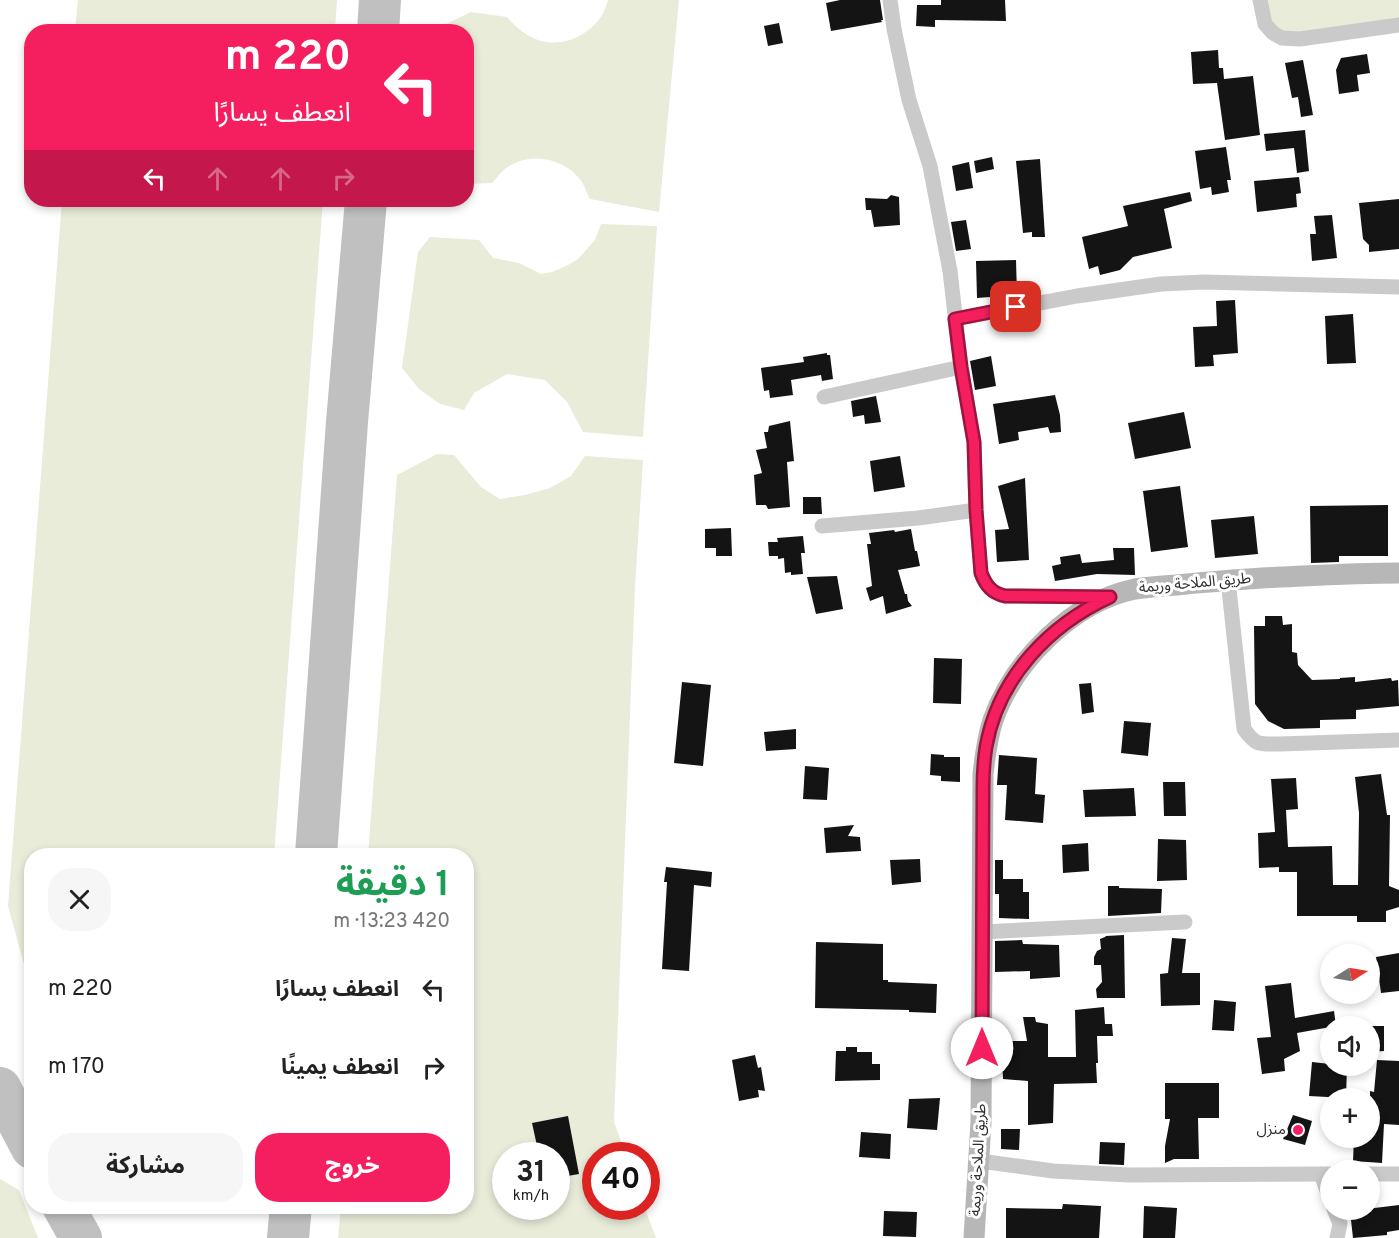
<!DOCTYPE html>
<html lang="ar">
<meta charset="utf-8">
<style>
body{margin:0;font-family:Overpass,"Noto Sans Arabic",sans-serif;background:#f6f6f6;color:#222;direction:rtl;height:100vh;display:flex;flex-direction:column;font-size:22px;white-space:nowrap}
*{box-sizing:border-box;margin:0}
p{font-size:20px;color:#767676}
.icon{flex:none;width:33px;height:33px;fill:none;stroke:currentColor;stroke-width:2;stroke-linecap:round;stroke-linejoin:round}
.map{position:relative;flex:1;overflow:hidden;direction:ltr}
.drawer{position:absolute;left:24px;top:848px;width:450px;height:366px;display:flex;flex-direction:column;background:#fff;border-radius:24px;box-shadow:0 3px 9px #0003;direction:rtl}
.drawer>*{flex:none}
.banner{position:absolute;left:24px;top:24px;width:450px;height:183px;border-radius:24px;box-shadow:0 3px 9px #0003;direction:rtl;background:#f51f5f;color:#fff;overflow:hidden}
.needle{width:39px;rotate:79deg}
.fabs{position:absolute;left:1320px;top:944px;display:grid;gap:12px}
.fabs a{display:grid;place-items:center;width:60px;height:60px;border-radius:50%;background:#fff;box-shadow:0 3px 9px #0003;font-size:30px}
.speed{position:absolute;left:492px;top:1142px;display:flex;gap:12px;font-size:30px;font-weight:700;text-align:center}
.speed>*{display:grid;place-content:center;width:78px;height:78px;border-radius:50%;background:#fff;box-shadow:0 3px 9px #0003;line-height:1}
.speed small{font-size:15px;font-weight:400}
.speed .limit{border:9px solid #d22;background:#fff;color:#111}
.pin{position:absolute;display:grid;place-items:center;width:51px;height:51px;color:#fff;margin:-26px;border-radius:12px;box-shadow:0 3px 9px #0006}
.me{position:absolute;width:66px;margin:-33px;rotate:0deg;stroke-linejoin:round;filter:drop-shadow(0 0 4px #0008)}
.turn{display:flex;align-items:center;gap:21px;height:126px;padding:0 24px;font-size:27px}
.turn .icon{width:78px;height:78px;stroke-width:2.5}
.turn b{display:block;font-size:42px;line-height:51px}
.lanes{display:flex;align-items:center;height:57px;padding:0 24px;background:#0003;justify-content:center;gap:30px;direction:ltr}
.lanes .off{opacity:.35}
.round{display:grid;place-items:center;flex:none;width:63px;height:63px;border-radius:24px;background:#f6f6f6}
.headline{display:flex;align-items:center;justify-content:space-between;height:102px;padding:0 24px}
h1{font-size:36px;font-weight:700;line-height:45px;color:#1e9e55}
.cta{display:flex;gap:12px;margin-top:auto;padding:12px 24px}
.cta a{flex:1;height:69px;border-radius:24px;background:#f51f5f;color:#fff;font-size:24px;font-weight:700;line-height:69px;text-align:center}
.cta a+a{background:#f6f6f6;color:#222}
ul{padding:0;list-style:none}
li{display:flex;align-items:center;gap:18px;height:78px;padding:0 24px}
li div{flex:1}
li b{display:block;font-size:22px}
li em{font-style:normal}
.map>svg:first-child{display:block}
</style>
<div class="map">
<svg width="1399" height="1238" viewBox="0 0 1399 1238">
<rect width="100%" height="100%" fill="#fff"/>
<!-- green -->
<g fill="#e8ecd9" fill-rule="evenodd">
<polygon points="78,0 337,0 335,31 75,31"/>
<path d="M608,0H679L659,212L590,199C587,194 585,187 582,182C564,157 529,151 505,169C500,173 496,179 492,183L467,184L466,32L435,31L436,29L471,12L507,17C515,26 522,33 533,38C562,52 601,32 608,0Z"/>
<polygon points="1260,0 1399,0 1399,25 1282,38"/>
<polygon points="62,200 323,200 274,855 32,855 31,990 8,906"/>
<polygon points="601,224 657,226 643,437 583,432 567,402 545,380 507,374 474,393 464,410 440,404 419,389 402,368 418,252 430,237 479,240 493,258 519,263 541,274 552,272 568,265 578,259 595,240"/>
<path d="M437,454L454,455L481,487L500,499L525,495L550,488L571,476L585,456L643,460L635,587L614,1122L626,1155H596V1206H644L656,1238H338L341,1206H466V855H368L397,475ZM506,1155H556V1206H506Z"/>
<polygon points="0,1179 19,1190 38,1238 0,1238"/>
</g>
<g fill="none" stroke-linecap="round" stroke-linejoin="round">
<!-- taxiway -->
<g stroke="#c0c0c0" stroke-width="42">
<polyline points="378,32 380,0"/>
<polyline points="316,855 347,422 366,200"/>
<polyline points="0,1088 32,1148"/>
<polyline points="63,1206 81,1238"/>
<polyline points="288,1238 291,1206"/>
</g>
</g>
<!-- building -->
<g fill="#141414">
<polygon points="840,0 880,0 883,20 881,20 882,22 831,31 826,3"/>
<polygon points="941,0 1005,0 1006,21 935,20 935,27 916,26 917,5 941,5"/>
<polygon points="779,23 783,43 768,46 764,26"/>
<polygon points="1218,50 1219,68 1223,68 1224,79 1253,76 1260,135 1225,140 1217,83 1193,84 1191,52"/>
<polygon points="1367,54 1370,73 1357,75 1359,91 1339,94 1336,70 1341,58"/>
<polygon points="1303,60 1313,115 1301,117 1298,97 1292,98 1285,63"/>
<polygon points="1305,130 1309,171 1297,173 1294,148 1266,151 1264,134"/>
<polygon points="1226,147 1231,180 1227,180 1229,192 1212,195 1211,187 1200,189 1195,151"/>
<polygon points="992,157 994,169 976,173 974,161"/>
<polygon points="1040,159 1045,237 1032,237 1032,232 1023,233 1016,161"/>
<polygon points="969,162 973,188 956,191 952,166"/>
<polygon points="1299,177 1301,193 1296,194 1297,207 1257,212 1254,181"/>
<polygon points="1190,192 1192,201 1164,209 1172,248 1133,257 1120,270 1100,275 1098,266 1089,269 1082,237 1128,226 1123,206"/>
<polygon points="891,195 899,197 900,225 874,227 871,210 866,210 865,198 887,199"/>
<polygon points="1399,199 1399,249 1369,252 1369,245 1363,239 1359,203"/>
<polygon points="1332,215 1337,258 1312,261 1310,234 1316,234 1314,216"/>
<polygon points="966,220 971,249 956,251 951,222"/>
<polygon points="1016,260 1017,295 977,298 976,261"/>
<polygon points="1235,300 1238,353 1213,355 1214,366 1195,367 1193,327 1217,326 1216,301"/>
<polygon points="1353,314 1356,363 1327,364 1325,316"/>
<polygon points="827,353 827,355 830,355 833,379 822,381 821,375 791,380 793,395 770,398 769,390 764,391 761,368 804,362 803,357"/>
<polygon points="991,356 996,386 975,390 970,361"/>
<polygon points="1055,395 1060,415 1061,432 1050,433 1048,427 1018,432 1019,440 999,444 993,404"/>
<polygon points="876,396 881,422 865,424 864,415 853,417 851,401"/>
<polygon points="1184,412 1191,448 1135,459 1128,423"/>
<polygon points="790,421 794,461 787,462 790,507 768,509 766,505 756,505 754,475 762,473 756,450 767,448 764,432 768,432 769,426"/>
<polygon points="900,456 905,487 874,492 870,461"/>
<polygon points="1025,478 1029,560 997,562 995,530 1009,529 998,486"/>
<polygon points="1180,486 1188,547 1151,552 1143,491"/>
<polygon points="803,497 821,497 822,514 803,514"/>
<polygon points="1388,505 1388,556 1339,556 1339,562 1311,563 1310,506"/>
<polygon points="1254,516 1258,554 1215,558 1211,520"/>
<polygon points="731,528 732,556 716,556 716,548 705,548 705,529"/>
<polygon points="911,529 915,551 917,551 920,566 898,570 905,594 907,594 908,601 912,606 886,614 883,596 870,601 866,588 872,586 867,544 871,544 869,533 894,530 895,532"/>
<polygon points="803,536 805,553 801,553 803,574 791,575 791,572 785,573 784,558 778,559 778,556 769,556 768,542 778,542 777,538"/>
<polygon points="1113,548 1134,548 1135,575 1097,574 1055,581 1052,566 1061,564 1060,557 1080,554 1082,563 1114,560"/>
<polygon points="837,576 843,609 816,614 807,577"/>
<polygon points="1265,616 1282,616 1283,625 1292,624 1292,652 1297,653 1298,665 1312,680 1340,679 1340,678 1355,677 1355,682 1391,678 1392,681 1398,680 1399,706 1356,710 1356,719 1320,720 1320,728 1284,729 1268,721 1255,704 1254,626 1265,626"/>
<polygon points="934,658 962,659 961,704 933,703"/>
<polygon points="682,682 711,685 703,766 674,763"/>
<polygon points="1091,683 1094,712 1082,714 1079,684"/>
<polygon points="1124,721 1151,723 1148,756 1121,753"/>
<polygon points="796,729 796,749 766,751 764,732"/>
<polygon points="931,754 944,755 944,757 960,757 960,782 941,781 941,776 930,775"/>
<polygon points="999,755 1037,758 1035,794 1045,795 1043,823 1005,820 1007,785 997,785"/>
<polygon points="805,766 829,768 827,800 803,799"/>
<polygon points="1381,774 1387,815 1390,815 1389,886 1399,890 1399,907 1386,911 1386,922 1357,922 1357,916 1297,916 1297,872 1279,872 1279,867 1259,868 1258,833 1275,832 1271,779 1296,778 1298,809 1286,810 1288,847 1332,846 1333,885 1358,885 1359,813 1355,777"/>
<polygon points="1163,782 1185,782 1186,816 1164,816"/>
<polygon points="1134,788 1136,816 1085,817 1083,790"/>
<polygon points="854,825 848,836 860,837 861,851 826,853 824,828"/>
<polygon points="1158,839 1186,840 1187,880 1157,881"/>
<polygon points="1088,843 1089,871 1063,873 1062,845"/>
<polygon points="920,859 921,882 892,885 890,860"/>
<polygon points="995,860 1003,860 1003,879 1023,879 1023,892 1029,892 1029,919 999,918 999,894 995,894"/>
<polygon points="666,867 712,872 711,887 694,885 689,971 662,969 667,882 664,882"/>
<polygon points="1108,886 1119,886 1119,888 1162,889 1161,913 1108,916"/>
<polygon points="1124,935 1125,998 1097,998 1096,989 1102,982 1101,965 1094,965 1094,957 1097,951 1101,949 1100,939 1105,937 1106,936"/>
<polygon points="1172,938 1186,939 1182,973 1200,973 1200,1005 1161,1006 1160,974 1168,973"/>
<polygon points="1022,940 1023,944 1059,945 1060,977 1030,979 1030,971 995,972 995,941"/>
<polygon points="816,942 883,944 883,980 888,980 888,982 937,984 936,1013 909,1012 909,1010 815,1008"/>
<polygon points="1399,953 1399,991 1381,993 1376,957"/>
<polygon points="1291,983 1295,1018 1334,1011 1336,1026 1297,1033 1300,1051 1284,1059 1285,1071 1262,1074 1257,1038 1271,1037 1265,986"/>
<polygon points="1214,1000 1236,1002 1234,1031 1212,1030"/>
<polygon points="1104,1007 1105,1024 1112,1024 1113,1036 1097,1036 1098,1063 1096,1063 1097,1083 1054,1084 1053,1123 1028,1125 1028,1081 1003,1079 1002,1056 1007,1055 1006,1041 1027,1041 1023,1017 1035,1017 1036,1022 1048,1024 1048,1057 1076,1057 1075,1010"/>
<polygon points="1370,1026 1384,1026 1384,1051 1370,1052"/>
<polygon points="846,1047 857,1047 857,1052 872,1052 872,1064 880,1064 880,1080 835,1081 836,1051 846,1051"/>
<polygon points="755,1055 758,1068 761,1067 765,1091 758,1090 759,1097 739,1101 732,1060"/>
<polygon points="1377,1060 1399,1061 1399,1125 1384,1124 1382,1163 1353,1161 1354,1137 1370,1137 1370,1091 1374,1092"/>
<polygon points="1312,1062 1330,1064 1330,1065 1347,1066 1346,1098 1309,1096"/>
<polygon points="1165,1083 1219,1083 1219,1118 1198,1118 1199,1159 1174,1159 1165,1163 1165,1146 1170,1119 1165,1119"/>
<polygon points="940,1098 937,1130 907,1128 909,1099"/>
<polygon points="1293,1115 1312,1121 1305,1145 1283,1139"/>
<polygon points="568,1116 579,1174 556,1178 556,1155 539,1155 532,1123"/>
<polygon points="1001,1129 1020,1129 1019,1150 1001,1149"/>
<polygon points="861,1132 891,1134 890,1159 859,1157"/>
<polygon points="1100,1142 1125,1143 1124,1165 1099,1164"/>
<polygon points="1063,1204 1101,1206 1099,1238 1006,1238 1006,1208 1062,1209"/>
<polygon points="1399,1205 1399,1230 1387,1232 1387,1235 1353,1238 1350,1211"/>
<polygon points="1144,1206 1177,1208 1175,1238 1143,1238"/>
<polygon points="884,1211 917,1212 916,1237 883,1236"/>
</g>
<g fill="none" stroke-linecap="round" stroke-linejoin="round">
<!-- street -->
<g stroke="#cacaca" stroke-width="15">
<path d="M890,0L894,29L909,100L930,166L950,271L961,367L974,442L976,510L981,573C986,586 992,593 1005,596L1104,597"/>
<polyline points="1260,0 1265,24 1273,33 1282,38 1300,39 1399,25"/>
<polyline points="955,319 1077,296 1161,284 1204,282 1399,287"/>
<polyline points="824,397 961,367"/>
<polyline points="822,526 918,518 976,510"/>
<path d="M1228,580L1244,729C1256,746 1259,744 1280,744L1399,740"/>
<polyline points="982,932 1185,922"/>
<polyline points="980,1161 1053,1171 1129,1175 1330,1174"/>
<polyline points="1321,1174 1330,1199"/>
<polyline points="1370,1174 1399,1174"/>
<polyline points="1334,1209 1340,1224 1337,1238"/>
</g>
<!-- secondary -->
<path stroke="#b7b7b7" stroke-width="21" d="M974,1238L981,1122L983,774C985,756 987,738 993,720C1014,661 1072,602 1135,589C1148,587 1162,586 1176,585C1205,582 1233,580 1262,578C1308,576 1353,573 1399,573"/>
</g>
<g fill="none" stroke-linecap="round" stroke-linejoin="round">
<!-- route casing -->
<g stroke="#9f143e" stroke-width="15">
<path id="route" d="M982,1048L983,788C983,774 984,760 986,747C998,678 1049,625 1110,597L1005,596C992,593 986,586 981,573L976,510L974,442L961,367L955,319L1016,307"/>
</g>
<!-- route -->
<use href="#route" stroke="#f51f5f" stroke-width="10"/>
</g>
<!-- markers -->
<circle fill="#f51f5f" stroke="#fff" stroke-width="2" cx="1298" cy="1130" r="6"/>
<g text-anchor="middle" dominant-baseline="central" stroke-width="6" stroke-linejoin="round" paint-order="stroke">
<!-- street labels -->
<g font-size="15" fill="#2d2d2d" stroke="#fff">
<text transform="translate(1195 584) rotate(-5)">طريق الملاحة وريمة</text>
<text transform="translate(979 1160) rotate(-87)">طريق الملاحة وريمة</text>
</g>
<!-- poi labels -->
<g font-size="15" fill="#2d2d2d" stroke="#fff" text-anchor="end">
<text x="1286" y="1130">منزل</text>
</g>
</g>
</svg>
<div class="fabs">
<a><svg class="needle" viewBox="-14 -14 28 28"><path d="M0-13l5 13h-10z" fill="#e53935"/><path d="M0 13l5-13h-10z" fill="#767676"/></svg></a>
<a><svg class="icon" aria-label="sound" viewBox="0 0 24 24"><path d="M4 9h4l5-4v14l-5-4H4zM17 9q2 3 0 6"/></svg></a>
<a>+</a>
<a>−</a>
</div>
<div class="speed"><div>31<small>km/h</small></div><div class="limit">40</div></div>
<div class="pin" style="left:1016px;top:307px;background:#d93025"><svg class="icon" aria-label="arrive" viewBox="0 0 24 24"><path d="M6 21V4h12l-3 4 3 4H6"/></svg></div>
<svg class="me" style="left:982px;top:1048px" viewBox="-20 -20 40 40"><circle r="19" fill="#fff"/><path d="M0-13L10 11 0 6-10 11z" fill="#f51f5f"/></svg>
<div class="banner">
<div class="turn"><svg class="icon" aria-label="left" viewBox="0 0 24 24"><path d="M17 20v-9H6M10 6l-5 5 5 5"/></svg><div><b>220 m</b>انعطف يسارًا</div></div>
<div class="lanes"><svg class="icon" aria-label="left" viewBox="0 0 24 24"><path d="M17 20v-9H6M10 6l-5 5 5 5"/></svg><svg class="icon off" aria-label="ahead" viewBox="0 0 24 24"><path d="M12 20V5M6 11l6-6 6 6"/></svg><svg class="icon off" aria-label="ahead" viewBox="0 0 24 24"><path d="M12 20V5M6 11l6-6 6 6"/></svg><svg class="icon off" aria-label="right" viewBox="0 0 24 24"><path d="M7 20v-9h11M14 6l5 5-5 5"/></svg></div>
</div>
<section class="drawer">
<div class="headline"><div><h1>1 دقيقة</h1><p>420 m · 13:23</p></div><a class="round"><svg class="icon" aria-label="close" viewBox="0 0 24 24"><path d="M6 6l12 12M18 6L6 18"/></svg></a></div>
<ul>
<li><svg class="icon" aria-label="left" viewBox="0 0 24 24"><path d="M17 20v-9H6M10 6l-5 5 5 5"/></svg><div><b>انعطف يسارًا</b></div><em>220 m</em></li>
<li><svg class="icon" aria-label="right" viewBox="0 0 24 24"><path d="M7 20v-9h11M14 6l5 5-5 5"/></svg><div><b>انعطف يمينًا</b></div><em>170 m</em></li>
</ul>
<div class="cta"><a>خروج</a><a>مشاركة</a></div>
</section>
</div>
